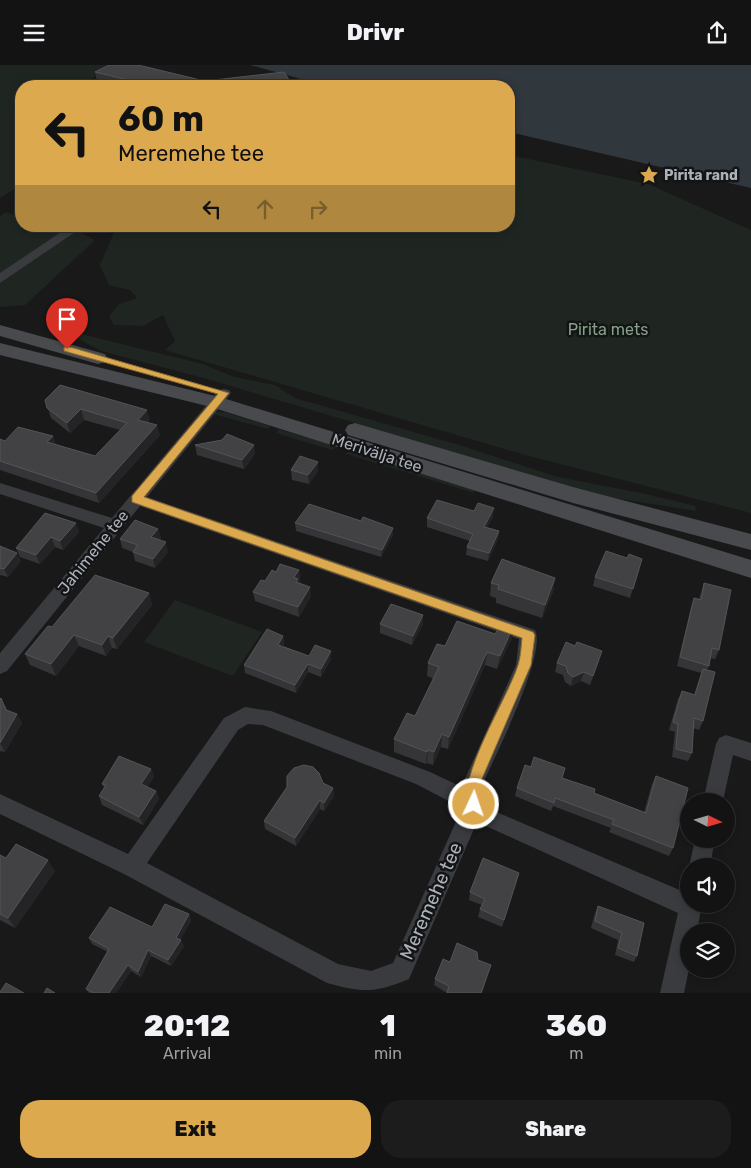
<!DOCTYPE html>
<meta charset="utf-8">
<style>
body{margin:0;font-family:Rubik,sans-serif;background:#1c1c1d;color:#f1f3f6;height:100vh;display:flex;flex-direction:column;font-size:19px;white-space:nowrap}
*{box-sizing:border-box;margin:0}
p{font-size:16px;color:#9d9ea0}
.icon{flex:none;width:28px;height:28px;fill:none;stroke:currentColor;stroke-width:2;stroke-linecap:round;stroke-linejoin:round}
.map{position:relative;height:928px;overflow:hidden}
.details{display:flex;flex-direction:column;background:#131314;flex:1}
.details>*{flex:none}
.guide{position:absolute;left:15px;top:15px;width:500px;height:152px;border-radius:20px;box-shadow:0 2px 8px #0003,0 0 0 1px #323234;background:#dca94f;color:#111;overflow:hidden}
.needle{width:32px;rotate:95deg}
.fabs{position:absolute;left:680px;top:728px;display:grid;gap:10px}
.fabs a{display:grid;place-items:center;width:55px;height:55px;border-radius:50%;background:#131314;box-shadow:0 2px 8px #0003,0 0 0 1px #323234;font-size:25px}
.pin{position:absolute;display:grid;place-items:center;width:42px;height:42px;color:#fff;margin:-51px -21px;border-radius:50% 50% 50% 0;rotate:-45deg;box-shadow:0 0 5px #0007}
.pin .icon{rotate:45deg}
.me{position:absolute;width:55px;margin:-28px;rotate:3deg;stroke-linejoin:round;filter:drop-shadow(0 0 4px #0008)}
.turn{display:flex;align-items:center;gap:18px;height:105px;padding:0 20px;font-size:22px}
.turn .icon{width:65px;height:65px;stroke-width:2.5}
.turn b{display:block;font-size:35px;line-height:42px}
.lanes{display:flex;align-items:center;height:48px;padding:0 20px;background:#0003;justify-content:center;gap:25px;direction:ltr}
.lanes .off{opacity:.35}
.eta{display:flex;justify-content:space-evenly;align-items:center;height:85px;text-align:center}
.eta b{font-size:30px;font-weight:800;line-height:35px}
.primary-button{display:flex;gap:10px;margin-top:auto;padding:10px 20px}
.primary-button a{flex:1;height:58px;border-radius:20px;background:#dca94f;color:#111;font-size:20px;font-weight:800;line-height:58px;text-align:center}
.primary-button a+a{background:#1c1c1d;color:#f1f3f6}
header{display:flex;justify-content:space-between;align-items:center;height:65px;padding:0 20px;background:#131314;font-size:22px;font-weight:800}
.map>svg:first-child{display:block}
</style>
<header><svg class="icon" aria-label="menu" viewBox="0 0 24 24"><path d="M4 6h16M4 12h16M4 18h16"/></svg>Drivr<svg class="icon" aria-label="share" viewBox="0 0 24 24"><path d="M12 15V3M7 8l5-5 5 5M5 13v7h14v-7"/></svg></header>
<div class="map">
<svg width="751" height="928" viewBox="0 0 751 928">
<rect width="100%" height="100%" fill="#19191a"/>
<!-- green -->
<g fill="#1f2520">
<path d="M0,0H114L106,1C84,28 52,21 21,21V46L15,45L13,47L21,49V120L0,133Z"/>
<polygon points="509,90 648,119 751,165 751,448 529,391 165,285 175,276 163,250 143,261 114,260 109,251 119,239 137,233 130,225 109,220 100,200 116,163 509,161"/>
<polygon points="6,147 21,152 21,161 69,161 95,175 25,240 0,242 0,151"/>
<polygon points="65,265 203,299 234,312 275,320 295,333 459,380 558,412 646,429 695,441 696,446 614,433 558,418 207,314 101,286 64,266"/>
<polygon points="217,347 225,347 271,361 268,364 213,349"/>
<polygon points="279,364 336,381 332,385 276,368"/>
<polygon points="348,385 476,424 474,428 346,389"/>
<polygon points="175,535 262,567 233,611 144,577"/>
</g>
<!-- water -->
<polygon fill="#30373d" points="250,0 751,0 751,123 509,67 509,21 326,21"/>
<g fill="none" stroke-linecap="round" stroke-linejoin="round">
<!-- minor -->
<g fill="#3a3b3f" fill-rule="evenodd">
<polygon points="70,161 84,161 0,218 0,208"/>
<path d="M224,324L229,325L231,328L229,331L147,432L535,565C547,588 496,689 484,716V735L494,746L689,829V839H702L697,866H689V904L684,928H660L678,848L477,757L409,914C375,928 363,928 327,918L124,809L0,749V729L128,789L224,653L245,642L271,646L430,707L464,723V716L516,600L519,574L140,441L7,606L0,609V588L104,463L0,429V418L112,453L219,325ZM248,659L263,660L416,719L462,743L393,898L371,906L338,899L147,798L238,665Z"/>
<polygon points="726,670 751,678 751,696 733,690 723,736 703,736 716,679 719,673"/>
<polygon points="695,774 715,774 710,801 689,802"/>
</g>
<!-- secondary -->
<g fill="#484a4e" fill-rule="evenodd">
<polygon points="0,260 105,289 107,293 105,297 98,299 0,271"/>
<polygon points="0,278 223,333 751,495 751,513 211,342 0,290"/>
<polygon points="355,358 573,422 751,469 751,485 573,438 348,370 345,365 348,360"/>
</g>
</g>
<!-- wall -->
<g fill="#353538">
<polygon points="95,7 205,16 293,21 98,21"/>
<polygon points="45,335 150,355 147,357 160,370 99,438 0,405 0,374 5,376 53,371 56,380 95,391 120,365 84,355 70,368 51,353"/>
<polygon points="195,380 255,389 244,404 197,390"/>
<polygon points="291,405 318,406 309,419 292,415"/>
<polygon points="474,446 493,452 487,462 499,466 498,474 488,496 466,490 467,482 470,476 427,462 427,453"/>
<polygon points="45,448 79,467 63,485 55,482 40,499 20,492 16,483"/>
<polygon points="361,456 393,463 393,470 381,492 296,466 295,458"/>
<polygon points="158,464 161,473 159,475 168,487 155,503 135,496 133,487 122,483 120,474"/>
<polygon points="0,481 21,496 8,512 0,510"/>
<polygon points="642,494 630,533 593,521 595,512"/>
<polygon points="299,505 300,514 299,518 311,531 299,552 255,536 253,527 276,507"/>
<polygon points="555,513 553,527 542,553 496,538 496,533 490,531 491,518"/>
<polygon points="704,518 719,585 715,594 710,593 709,601 707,605 703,656 699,665 693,663 692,688 688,696 672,692 675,667 669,665 678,634 682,626 694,630 701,608 677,601 691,542 694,533 699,534"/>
<polygon points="149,528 152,540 117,584 112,583 106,591 79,581 56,611 30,600 25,589 52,562"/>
<polygon points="423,550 423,559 412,580 380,568 380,559"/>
<polygon points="495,569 512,573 497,604 485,600 448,684 441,682 433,700 427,698 426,699 394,687 394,674 415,651 434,614 427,611 428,598 445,581"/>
<polygon points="283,571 284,579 283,581 309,591 331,594 321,612 308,607 296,628 245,608 244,600"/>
<polygon points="599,595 590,620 581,616 571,621 565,617 563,610 555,607 557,598"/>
<polygon points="0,634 6,642 7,646 17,649 22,658 5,687 1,686 0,687"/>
<polygon points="151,704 154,712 147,722 156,726 159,734 143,760 102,740 99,731 104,723 102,719"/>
<polygon points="656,711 673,783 669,791 609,767 611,763 553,741 551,746 515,731 517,723 562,713 594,728 644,747 652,719"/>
<polygon points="323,718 333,723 334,731 324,746 320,744 296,781 265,764 264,756"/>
<polygon points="0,790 6,793 55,806 15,863 0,855"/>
<polygon points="519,808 502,862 478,852 480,844 482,840 469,835 470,827"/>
<polygon points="598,841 644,858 637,891 634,897 615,890 618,875 591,863 595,848"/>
<polygon points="189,849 191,856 180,875 184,881 171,901 151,891 141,912 131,906 116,928 89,928 86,924 108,887 92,879 89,873 152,862"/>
<polygon points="478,895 491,900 482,928 447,928 434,920 435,914 450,897"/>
</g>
<!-- shaded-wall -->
<g fill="#242426">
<polygon points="81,344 84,355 70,368 67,358"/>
<polygon points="147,345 150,355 141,365 138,355"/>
<polygon points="157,360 160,370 99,438 96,428"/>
<polygon points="53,371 56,381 47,377"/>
<polygon points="254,380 255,389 244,404 242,395"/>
<polygon points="318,397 318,406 309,419 308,410"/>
<polygon points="494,443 493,452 483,470 484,462"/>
<polygon points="76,458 79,467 63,485 60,476"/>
<polygon points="393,463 393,470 381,492 382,485"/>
<polygon points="158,464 161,473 153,482 151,472"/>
<polygon points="499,466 498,474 488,496 489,488"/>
<polygon points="51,472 55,482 40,499 36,490"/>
<polygon points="166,477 168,487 155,503 153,494"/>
<polygon points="17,488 21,496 8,512 4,504"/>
<polygon points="299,505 300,514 299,516 299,523 294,512"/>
<polygon points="555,513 553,527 542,553 545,540"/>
<polygon points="310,522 311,531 299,552 298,542"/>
<polygon points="149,528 152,540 117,584 113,573"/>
<polygon points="423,550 423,559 412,580 413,571"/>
<polygon points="514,560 512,573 497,604 500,591"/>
<polygon points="74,570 79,581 56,611 51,599"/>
<polygon points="108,571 112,583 106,591 102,580"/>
<polygon points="283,571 284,579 279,588 278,580"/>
<polygon points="331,586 331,594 321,612 321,604"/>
<polygon points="487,587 485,600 448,684 449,672"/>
<polygon points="308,599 308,607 296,628 295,620"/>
<polygon points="584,607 581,616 571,621 573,612"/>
<polygon points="17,649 22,658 5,687 0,678"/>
<polygon points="442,669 441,682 433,700 434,687"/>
<polygon points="428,685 427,698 426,699 427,687"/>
<polygon points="151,704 154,712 144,728 141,719"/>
<polygon points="333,723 334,731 324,746 324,738"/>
<polygon points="156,726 159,734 143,760 139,752"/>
<polygon points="320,735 320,744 296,781 295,773"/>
<polygon points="48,795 55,806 15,863 8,853"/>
<polygon points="189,849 191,856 178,878 176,873"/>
<polygon points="181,875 184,881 171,901 168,895"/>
<polygon points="148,885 151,891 141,912 138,907"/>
<polygon points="128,900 131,906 116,928 109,928"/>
</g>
<!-- building -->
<g fill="#424245" stroke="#525457">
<polygon points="109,0 138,0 205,16 284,7 293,21 153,21 95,7"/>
<polygon points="60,320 147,345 138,355 157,360 96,428 0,396 0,374 5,376 18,362 53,371 47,377 95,391 127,358 81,344 67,358 47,343 45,335"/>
<polygon points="227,369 254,380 242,395 195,380 222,375"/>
<polygon points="300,391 318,397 308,410 291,405"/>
<polygon points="437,435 474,446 478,438 494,443 484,462 499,466 489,488 467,482 473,469 427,453"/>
<polygon points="309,439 361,456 363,452 393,463 382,485 295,458"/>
<polygon points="45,448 76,458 60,476 51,472 36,490 16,483"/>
<polygon points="135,455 158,464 151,472 166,477 153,494 133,487 138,480 120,474"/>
<polygon points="0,481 17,488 4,504 0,503"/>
<polygon points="606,486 627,493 629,489 642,494 633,524 595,512"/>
<polygon points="502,494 555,513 545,540 498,524 499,520 491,518"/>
<polygon points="280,499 299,505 294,512 298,514 296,517 310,522 298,542 253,527 261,515 265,516 272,505 276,507"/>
<polygon points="95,510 149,528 113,573 108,571 102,580 74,570 51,599 25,589 48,561 52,562"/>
<polygon points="704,518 731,525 719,585 712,583 709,601 680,592 694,533 701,535"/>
<polygon points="391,539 423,550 413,571 380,559"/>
<polygon points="457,556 495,569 503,556 514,560 500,591 487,587 449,672 442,669 434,687 428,685 427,687 394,674 407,648 415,651 439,602 428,598 437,579 445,581"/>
<polygon points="267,564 283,571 278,580 309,591 315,580 331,586 321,604 308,599 295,620 244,600"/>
<polygon points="566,577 575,581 577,577 602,586 593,611 584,607 573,612 568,608 566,601 557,598"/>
<polygon points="703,604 715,607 703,656 694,653 692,688 676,684 678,659 673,657 682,626 695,630"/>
<polygon points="1,633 6,645 17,649 0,678 0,634"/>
<polygon points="119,691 151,704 141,719 156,726 139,752 99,731 106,720 102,719"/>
<polygon points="534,692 565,703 562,713 595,724 594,728 646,748 656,711 688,723 673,783 612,759 614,755 555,733 554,738 517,723 525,700 531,702"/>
<polygon points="304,700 313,702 319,708 323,718 333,723 324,738 320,735 295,773 264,756 287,722 287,711 294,703"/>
<polygon points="16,779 48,795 8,853 0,849 0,790 6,793"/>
<polygon points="483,793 519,808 504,855 480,844 485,834 470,827"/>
<polygon points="165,839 189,849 176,873 181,875 168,895 148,885 138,907 128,900 109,928 94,928 86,924 109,884 89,873 110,842 152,862"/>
<polygon points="598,841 644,858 637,891 618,883 622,868 595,856"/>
<polygon points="457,878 477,887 478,895 491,900 481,928 447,928 449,921 435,914 443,894 450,897"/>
<polygon points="6,918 24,928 0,928 0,927"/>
<polygon points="47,923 55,928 44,928"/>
</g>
<!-- route -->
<path fill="#dca94f" stroke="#8f6e33" d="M64,282H70L229,328L144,432L533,567L535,570L531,600L481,716L479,744L474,746L469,744C455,714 508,633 518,600C521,591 521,582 522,573L132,437V431L218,329L64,286Z"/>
<!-- icons -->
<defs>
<g id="sight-bare" transform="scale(1.5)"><path d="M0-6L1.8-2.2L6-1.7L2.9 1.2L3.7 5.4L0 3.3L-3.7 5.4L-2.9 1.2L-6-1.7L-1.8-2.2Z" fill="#dca94f" stroke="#131415" stroke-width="2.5" paint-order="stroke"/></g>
</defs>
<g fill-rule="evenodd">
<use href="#sight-bare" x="649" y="110"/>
</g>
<g text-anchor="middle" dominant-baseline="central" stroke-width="5" stroke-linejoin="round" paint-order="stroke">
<!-- far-poi labels -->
<g font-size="14" font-weight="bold" fill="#acb0b8" stroke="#131415" text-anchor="start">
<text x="664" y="110">Pirita rand</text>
</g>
<!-- park labels -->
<g font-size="16" fill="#86a187" stroke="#131415">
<text x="608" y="264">Pirita mets</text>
</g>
<!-- street labels -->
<g font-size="16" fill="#acb0b8" stroke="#131415">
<text transform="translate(377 388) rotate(18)">Merivälja tee</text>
<text transform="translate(93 487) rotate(-51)">Jahimehe tee</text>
</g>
<!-- near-street labels -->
<g font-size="19" fill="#acb0b8" stroke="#131415">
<text transform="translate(431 836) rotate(-66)">Meremehe tee</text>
</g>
</g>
</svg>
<div class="fabs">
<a><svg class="needle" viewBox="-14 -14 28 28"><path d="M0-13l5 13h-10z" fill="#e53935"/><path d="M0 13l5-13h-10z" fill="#9d9ea0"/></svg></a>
<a><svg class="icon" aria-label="sound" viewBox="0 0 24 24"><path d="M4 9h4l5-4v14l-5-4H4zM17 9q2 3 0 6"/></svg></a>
<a><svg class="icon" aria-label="layers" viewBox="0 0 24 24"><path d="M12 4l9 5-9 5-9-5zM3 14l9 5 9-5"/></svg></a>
</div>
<div class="pin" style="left:67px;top:284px;background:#d93025"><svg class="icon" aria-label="arrive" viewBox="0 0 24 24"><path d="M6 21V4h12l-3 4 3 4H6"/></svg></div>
<svg class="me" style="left:474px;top:739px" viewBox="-20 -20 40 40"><circle r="17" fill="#dca94f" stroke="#fff" stroke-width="3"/><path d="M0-11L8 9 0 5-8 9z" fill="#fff"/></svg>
<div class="guide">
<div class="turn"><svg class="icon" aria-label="left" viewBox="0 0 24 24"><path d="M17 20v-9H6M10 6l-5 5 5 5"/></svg><div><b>60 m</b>Meremehe tee</div></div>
<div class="lanes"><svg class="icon" aria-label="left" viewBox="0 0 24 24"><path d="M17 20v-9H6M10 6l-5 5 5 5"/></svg><svg class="icon off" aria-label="ahead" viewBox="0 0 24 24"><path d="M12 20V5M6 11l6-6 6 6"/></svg><svg class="icon off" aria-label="right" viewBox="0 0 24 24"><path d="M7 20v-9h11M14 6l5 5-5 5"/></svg></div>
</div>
</div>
<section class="details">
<div class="eta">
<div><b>20:12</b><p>Arrival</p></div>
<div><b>1</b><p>min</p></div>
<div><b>360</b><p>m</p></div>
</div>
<div class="primary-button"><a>Exit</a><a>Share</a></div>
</section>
